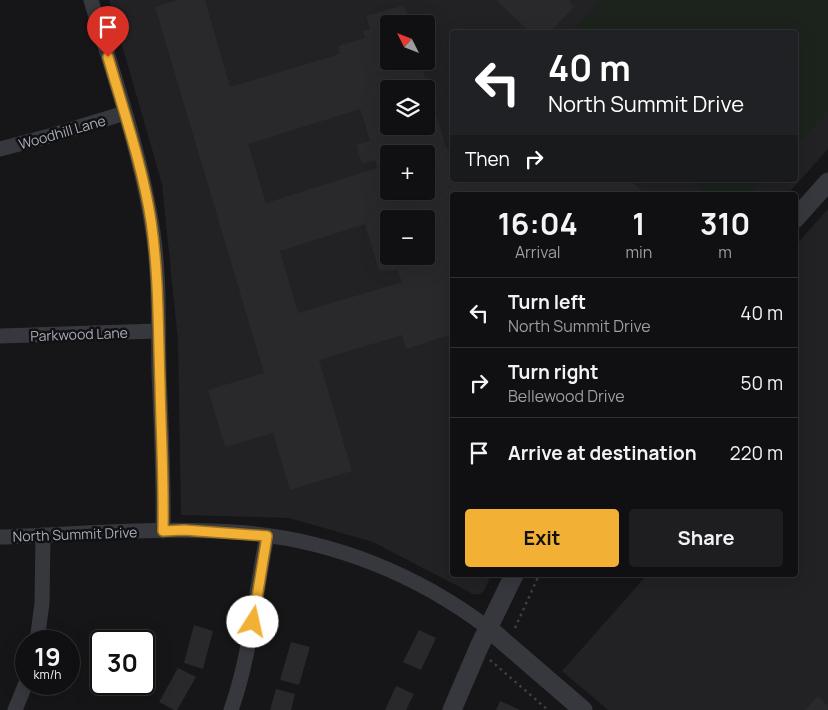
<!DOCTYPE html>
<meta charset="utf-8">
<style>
body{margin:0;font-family:Manrope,sans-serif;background:#1e1e20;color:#f1f3f6;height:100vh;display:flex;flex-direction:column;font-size:19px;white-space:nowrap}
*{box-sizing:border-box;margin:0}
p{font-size:16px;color:#9c9d9f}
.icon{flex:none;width:28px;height:28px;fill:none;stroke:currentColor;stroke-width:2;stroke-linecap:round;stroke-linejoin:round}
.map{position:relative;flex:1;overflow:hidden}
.sheet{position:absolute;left:450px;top:192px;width:348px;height:385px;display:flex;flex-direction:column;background:#101012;border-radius:5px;box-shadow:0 5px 20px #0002,0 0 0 1px #303032}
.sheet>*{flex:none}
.top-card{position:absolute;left:450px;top:30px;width:348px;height:152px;border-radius:5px;box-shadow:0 5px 20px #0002,0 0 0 1px #303032;background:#202124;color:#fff;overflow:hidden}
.needle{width:32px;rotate:312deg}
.buttons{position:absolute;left:380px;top:15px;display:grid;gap:10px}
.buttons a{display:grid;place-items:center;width:55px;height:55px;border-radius:5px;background:#101012;box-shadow:0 5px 20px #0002,0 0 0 1px #303032;font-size:25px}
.speed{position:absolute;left:15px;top:630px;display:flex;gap:10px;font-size:25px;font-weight:700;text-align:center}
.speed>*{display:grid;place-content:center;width:65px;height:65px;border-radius:50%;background:#101012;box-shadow:0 5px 20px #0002,0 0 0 1px #303032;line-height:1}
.speed small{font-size:12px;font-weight:400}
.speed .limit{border:2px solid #111;border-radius:8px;background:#fff;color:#111}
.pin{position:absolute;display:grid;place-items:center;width:42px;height:42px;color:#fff;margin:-51px -21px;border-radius:50% 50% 50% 0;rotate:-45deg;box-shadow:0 0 5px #0007}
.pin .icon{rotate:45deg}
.me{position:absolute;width:55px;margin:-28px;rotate:10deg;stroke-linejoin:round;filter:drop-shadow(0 0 4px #0008)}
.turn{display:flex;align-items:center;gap:18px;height:105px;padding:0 15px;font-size:22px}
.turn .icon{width:65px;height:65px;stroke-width:2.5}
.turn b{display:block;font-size:35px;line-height:42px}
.then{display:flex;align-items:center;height:48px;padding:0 15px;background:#0003;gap:10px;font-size:19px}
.eta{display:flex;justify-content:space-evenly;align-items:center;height:85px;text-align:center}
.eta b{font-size:30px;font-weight:700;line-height:35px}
.cta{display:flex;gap:10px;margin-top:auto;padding:10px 15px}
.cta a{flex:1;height:58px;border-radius:5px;background:#f2b134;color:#111;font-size:20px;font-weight:700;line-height:58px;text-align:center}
.cta a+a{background:#1e1e20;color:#f1f3f6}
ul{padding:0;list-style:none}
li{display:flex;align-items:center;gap:15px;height:70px;padding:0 15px;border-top:1px solid #303032}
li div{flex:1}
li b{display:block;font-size:19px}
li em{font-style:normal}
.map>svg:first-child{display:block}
</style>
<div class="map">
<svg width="828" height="710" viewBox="0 0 828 710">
<rect width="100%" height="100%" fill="#161618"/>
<!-- built -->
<g fill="#222225" fill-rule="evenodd">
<path d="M109,0H828V149L787,195H452V575H491L484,591L480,594H473L373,542L289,518L181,515L178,341L162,184ZM389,24H426V61H389ZM452,32H795V180H452ZM389,89H426V126H389ZM389,154H426V191H389ZM389,219H426V256H389Z"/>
<polygon points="828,209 828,710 608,710 562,671 647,575 795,575 795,246"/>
</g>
<!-- green -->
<g fill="#1c231d">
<polygon points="601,0 828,0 828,111 795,146 795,32 571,32"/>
<polygon points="691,180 763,180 748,195 707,195"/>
</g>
<!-- building -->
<g fill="#29292c" fill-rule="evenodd">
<path d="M178,0H205L230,87L340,54L338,46L365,38L362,31L370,29L366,16L404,5L409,24H389V61H420L447,150L452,147V180H630L646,195H452V334L406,349L402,335L319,360L352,471L290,490L273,433L225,447L208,390L264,373L155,7ZM389,89H426V126H389ZM360,109L370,141L356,145L362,164L375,160L377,168L266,203L248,144ZM389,154H426V191H389ZM389,219H426V256H389ZM365,224L379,271L397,270L402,282L298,313L280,251Z"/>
<polygon points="496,0 571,0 569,2 574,7 550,32 530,32"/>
<polygon points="194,625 213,631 203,669 184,663"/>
<polygon points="419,630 436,638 421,670 403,662"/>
<polygon points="291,642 310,647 299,685 280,680"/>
<polygon points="178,668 196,677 177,710 174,710 159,702"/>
<polygon points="396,686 414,694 406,710 385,710"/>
<polygon points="276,689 295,694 291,710 270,710"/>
<polygon points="818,696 828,706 828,710 805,710"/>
<polygon points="500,701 520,710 496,710"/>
</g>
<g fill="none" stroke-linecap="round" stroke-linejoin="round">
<!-- path -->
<g stroke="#3d3f44" stroke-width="2.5" stroke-dasharray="2.5 4" stroke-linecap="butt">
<polyline points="515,628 539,575"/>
<polyline points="490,660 548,710"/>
</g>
<!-- minor -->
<g stroke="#37383d" stroke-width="15">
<path d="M91,0C112,71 139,147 151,220C160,269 158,322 159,372C161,425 164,478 163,531"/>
<polyline points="0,149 53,135 125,113"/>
<polyline points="0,336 158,331"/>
<path d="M0,537C82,534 165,526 247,533C335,541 418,575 488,628"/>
<polyline points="37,641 42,603 43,535"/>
<polyline points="15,710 26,683"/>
<path d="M231,710C251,654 255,594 267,536"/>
</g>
<!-- tertiary -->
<g stroke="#37383d" stroke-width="19">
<polyline points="795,219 828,182"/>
<polyline points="488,628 583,710"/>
<polyline points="452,710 479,647 514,575"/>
</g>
</g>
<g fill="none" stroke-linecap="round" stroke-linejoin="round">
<!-- route casing -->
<g stroke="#9d7322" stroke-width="12">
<path id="route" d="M108,57C123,109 143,168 151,221C159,275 158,330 160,384C161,433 164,482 163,531L184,530L267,536L253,622"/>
</g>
<!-- route -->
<use href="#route" stroke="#f2b134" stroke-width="9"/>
</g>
<g text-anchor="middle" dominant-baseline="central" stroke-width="5" stroke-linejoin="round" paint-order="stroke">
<!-- street labels -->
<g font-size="14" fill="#a8adb8" stroke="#111113">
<text transform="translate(62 132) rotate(-16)">Woodhill Lane</text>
<text transform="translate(79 334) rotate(-2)">Parkwood Lane</text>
<text transform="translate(75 534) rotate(-2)">North Summit Drive</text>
</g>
</g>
</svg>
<div class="buttons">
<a><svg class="needle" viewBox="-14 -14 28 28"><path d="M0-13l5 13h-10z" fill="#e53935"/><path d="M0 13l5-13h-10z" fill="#9c9d9f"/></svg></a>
<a><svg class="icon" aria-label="layers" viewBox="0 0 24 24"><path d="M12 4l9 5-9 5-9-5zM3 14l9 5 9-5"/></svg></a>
<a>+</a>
<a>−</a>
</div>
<div class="speed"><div>19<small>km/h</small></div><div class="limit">30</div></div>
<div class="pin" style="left:108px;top:57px;background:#d93025"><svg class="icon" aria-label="arrive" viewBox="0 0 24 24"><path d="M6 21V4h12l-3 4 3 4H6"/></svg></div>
<svg class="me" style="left:253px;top:622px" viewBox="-20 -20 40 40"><circle r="19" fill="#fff"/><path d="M0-13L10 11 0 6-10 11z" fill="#f2b134"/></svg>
<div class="top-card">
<div class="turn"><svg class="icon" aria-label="left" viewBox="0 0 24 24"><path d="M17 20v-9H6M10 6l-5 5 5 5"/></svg><div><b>40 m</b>North Summit Drive</div></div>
<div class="then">Then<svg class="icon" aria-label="right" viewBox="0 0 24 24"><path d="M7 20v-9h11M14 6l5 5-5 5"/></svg></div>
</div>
<section class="sheet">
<div class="eta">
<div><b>16:04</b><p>Arrival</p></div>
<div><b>1</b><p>min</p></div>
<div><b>310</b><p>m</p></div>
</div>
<ul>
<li><svg class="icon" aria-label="left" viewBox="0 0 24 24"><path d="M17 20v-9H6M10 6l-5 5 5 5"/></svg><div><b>Turn left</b><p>North Summit Drive</p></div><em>40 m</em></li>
<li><svg class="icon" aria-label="right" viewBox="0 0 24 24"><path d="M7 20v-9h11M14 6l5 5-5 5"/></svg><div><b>Turn right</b><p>Bellewood Drive</p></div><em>50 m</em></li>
<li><svg class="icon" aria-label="arrive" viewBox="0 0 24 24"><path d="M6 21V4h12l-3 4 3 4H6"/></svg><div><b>Arrive at destination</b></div><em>220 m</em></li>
</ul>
<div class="cta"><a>Exit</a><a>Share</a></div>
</section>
</div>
